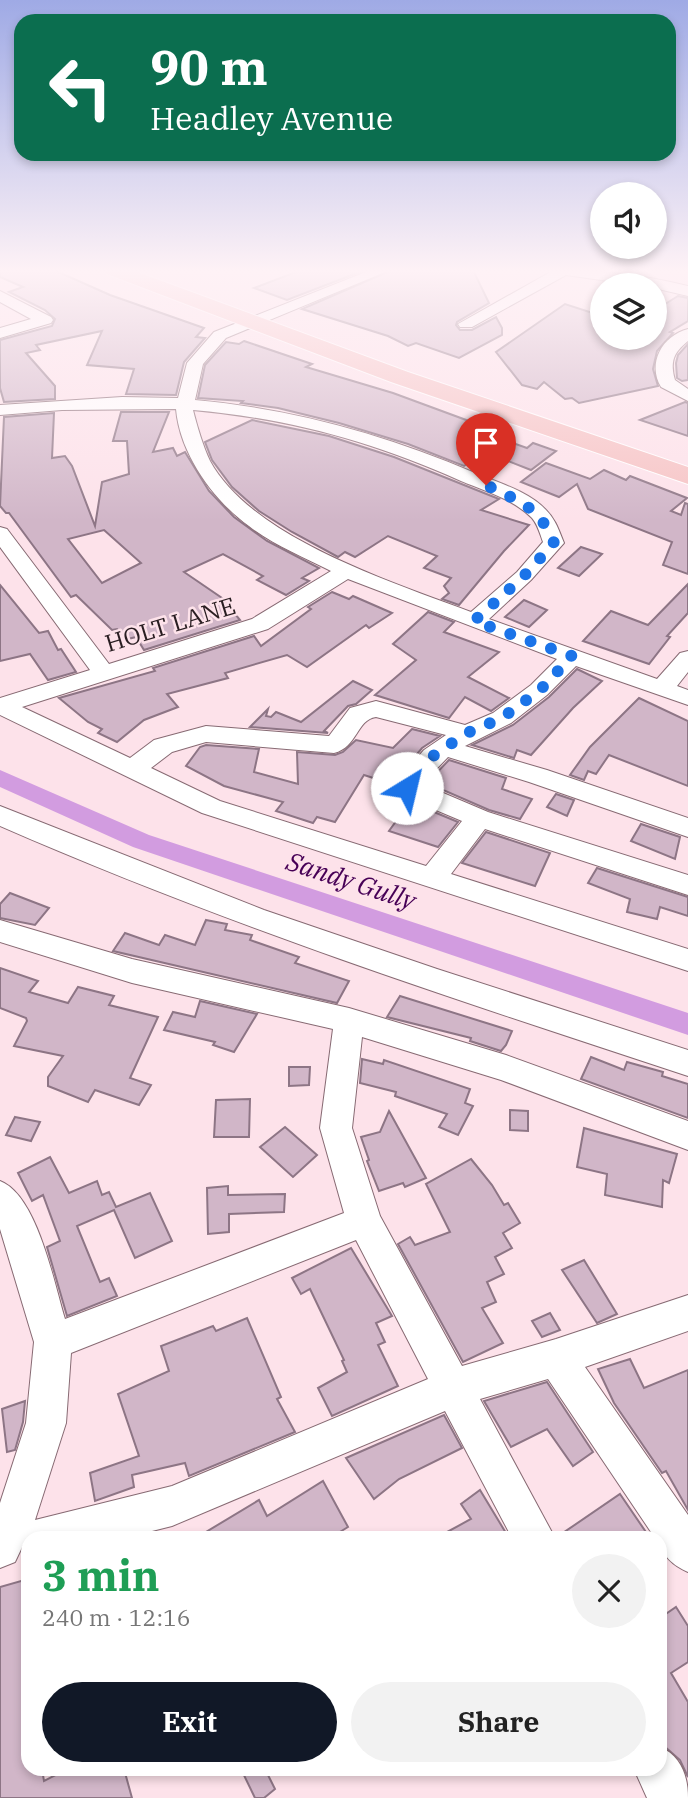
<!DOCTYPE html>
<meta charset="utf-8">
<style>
body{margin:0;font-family:"IBM Plex Serif",serif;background:#f2f2f2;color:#222;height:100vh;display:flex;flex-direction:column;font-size:26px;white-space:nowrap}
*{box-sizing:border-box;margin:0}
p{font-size:23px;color:#767676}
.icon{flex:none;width:38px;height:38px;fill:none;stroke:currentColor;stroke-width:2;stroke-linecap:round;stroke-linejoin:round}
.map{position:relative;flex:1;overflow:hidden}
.panel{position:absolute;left:21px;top:1531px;width:646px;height:245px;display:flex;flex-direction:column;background:#fff;border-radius:21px;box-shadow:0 4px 10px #0003}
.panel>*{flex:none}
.hud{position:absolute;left:14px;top:14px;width:662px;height:147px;border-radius:21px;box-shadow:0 4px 10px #0003;background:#0b6e4f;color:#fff;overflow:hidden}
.fabs{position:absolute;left:590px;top:182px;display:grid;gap:14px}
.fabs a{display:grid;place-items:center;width:77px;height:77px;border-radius:50%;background:#fff;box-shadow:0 4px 10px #0003;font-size:35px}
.pin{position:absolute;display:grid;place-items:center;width:60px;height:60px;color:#fff;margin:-72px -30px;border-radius:50% 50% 50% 0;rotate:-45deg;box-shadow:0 0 7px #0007}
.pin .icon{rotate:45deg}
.me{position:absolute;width:77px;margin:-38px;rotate:36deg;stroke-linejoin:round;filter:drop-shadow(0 0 5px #0008)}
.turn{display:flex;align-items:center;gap:24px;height:147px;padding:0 21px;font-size:32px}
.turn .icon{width:91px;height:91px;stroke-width:2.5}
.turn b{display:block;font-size:49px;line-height:60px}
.round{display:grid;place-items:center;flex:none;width:74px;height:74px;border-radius:37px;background:#f2f2f2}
.overview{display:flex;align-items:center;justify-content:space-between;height:119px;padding:0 21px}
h1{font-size:42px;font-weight:700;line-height:52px;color:#1e9e55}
.primary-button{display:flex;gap:14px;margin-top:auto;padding:14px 21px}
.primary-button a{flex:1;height:80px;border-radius:42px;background:#111827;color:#fff;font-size:28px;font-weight:700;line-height:80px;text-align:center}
.primary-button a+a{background:#f2f2f2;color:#222}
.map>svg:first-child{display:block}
</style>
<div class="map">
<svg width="688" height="1798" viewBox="0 0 688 1798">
<rect width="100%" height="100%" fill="#fde2ea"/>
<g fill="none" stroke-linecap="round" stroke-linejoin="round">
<!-- canal -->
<polygon fill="#d29ce0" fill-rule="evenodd" points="0,770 149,835 688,1013 688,1035 133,847 0,787"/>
</g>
<!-- building -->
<g fill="#d1b6c8" stroke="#8d7585" stroke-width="2" fill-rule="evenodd">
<polygon points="0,270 54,270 110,295 204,328 196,337 205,338 184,362 176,395 126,394 134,369 87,365 102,331 36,345 40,350 26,353 55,386 55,399 4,402 0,388 0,340 52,326 55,319 45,310 9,292 23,287 0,277"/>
<polygon points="301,270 365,270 287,300 254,288"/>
<polygon points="392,270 473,270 489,303 457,322 456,325 460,330 472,330 496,317 502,328 502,335 459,358 416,343 408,346 388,336 302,309"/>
<polygon points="678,296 688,298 688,321 670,332 673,333 657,351 653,369 658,386 579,403 572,398 565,399 544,382 537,389 522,385 496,352 565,304 602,316 602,338 654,338 654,311"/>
<polygon points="244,341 312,364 306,367 393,393 477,424 471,427 479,431 527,448 533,443 556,451 531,470 485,452 464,466 408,444 339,423 278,408 241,403 243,401 198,398 205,365 226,342 239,344"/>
<polygon points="688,344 688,380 682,381 677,378 676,363 678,355"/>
<polygon points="685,402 688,403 688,436 640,420"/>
<path d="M121,412H169L153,452L173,448L177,456L185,452L209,491L234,517L267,541L319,568L302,578L309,581L286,595L257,580L263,576L223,554L184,572L222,598L240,620L144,650L136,637L124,640L117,629L112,630L76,595L71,597L9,513H6L0,506L4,417L54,413L52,458L65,456L72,466L95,526L102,482L129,474L127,441H113ZM104,530L141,563L102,583L68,539Z"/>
<polygon points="252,420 329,436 394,457 499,499 481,510 529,525 504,551 459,605 442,599 449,593 444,586 451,578 424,568 437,556 388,536 355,557 345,552 338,557 292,532 259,511 232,487 212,460 205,442"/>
<polygon points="546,463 590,479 604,470 626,480 630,476 687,498 671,511 681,515 685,503 688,504 688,574 663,565 672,542 588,509 577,484 559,497 521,482"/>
<polygon points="581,547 602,554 579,576 558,568"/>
<polygon points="688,584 688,613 667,636 670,637 649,664 583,641 611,611 648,625"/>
<polygon points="0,585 39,633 48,631 58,650 61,649 76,672 48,680 30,654 0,661"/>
<polygon points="332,592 349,599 353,596 392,613 369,628 366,625 307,667 287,655 225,673 228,678 167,694 178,707 144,720 117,742 98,733 102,729 88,722 59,698 155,671 153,668 254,636 261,646 311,609 308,607"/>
<polygon points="524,600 547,610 529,627 505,617"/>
<polygon points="428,612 454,622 444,632 499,652 468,677 509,698 491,711 465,697 449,718 375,695 416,660 393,644"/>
<polygon points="577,669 602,681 573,708 531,755 517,750 514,758 472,745 513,725 549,697"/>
<polygon points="353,681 372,690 356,704 348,706 324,731 328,733 250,727 268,709 266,716 271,717 276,712 301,722"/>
<polygon points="639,698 688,721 688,786 609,755 596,774 588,771 584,780 570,775 590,747"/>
<polygon points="412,729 440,736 422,748 392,784 364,775 335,822 317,817 313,823 276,811 283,802 224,786 186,766 200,747 206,745 259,749 254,772 298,784 297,752 335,755 343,752 356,740 393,748"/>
<polygon points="449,760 506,778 502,789 532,799 520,819 489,810 427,783"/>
<polygon points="556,794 574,800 567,816 547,807"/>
<polygon points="410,802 458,822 438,847 389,831"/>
<polygon points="641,824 680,837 675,859 631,841"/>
<polygon points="486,832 550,853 535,886 462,863"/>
<polygon points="597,868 688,897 688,916 660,907 657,919 627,912 630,899 588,883"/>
<polygon points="10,893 49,908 35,925 0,918 0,904"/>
<polygon points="206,920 227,924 225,930 252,935 250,940 299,957 295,963 349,981 337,1003 113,951 125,933 159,945 165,935 195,945"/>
<polygon points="0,968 38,981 29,992 68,1003 78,987 114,996 109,1005 158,1017 130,1078 151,1085 139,1105 95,1090 88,1102 48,1086 48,1077 63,1056 14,1046 27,1021 26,1018 0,1008"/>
<polygon points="400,996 512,1031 506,1045 501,1051 470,1041 471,1038 387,1017"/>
<polygon points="200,1001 257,1014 234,1052 213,1045 215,1042 164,1030 173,1012 195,1017"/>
<polygon points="591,1057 624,1070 627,1062 663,1072 662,1076 688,1084 688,1118 581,1079"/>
<polygon points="362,1059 383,1064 384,1060 470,1089 465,1103 473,1106 458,1135 439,1127 447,1114 395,1096 396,1092 360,1083"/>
<polygon points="289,1067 310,1067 309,1085 289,1086"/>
<polygon points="250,1099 249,1137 214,1137 216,1100"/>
<polygon points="510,1110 528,1111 528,1131 510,1130"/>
<polygon points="389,1111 426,1178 405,1187 403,1183 379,1191 367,1161 369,1160 361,1137 380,1132"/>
<polygon points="15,1117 40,1122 31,1141 6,1135"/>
<polygon points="285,1127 317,1155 293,1177 260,1147"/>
<polygon points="584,1128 677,1154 669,1183 663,1180 662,1207 605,1195 607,1174 577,1167"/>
<polygon points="50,1157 69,1193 97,1181 102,1195 109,1192 116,1207 150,1193 172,1241 135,1258 114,1210 77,1226 100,1282 109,1278 117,1296 67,1316 47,1247 60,1241 43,1195 32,1201 18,1173"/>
<polygon points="471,1159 492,1185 504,1205 508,1203 520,1223 503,1233 512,1248 495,1257 504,1274 487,1282 496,1302 482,1308 503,1343 463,1362 398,1244 410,1237 415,1245 450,1232 426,1184"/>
<polygon points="228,1186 228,1195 285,1194 284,1212 229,1214 229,1232 208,1234 207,1188"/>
<polygon points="351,1248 392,1316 376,1323 385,1342 378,1345 398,1386 332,1416 318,1388 347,1372 342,1361 344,1360 310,1289 301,1294 292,1278"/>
<polygon points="584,1260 617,1314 597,1323 562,1270"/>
<polygon points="550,1313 560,1330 542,1337 532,1321"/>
<polygon points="247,1318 281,1397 277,1399 295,1432 189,1476 185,1463 132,1475 134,1487 95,1501 90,1473 139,1456 118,1394 169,1371 161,1346 213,1326 216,1331"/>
<polygon points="630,1359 644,1388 688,1370 688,1510 666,1471 662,1473 614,1403 598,1369"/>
<polygon points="547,1382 593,1452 573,1466 547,1429 511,1447 484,1401"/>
<polygon points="25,1401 23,1422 15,1450 7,1452 2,1409"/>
<polygon points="444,1415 462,1448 399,1479 374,1499 346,1458"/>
<polygon points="323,1481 348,1527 330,1538 196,1538 259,1500 267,1516"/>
<polygon points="480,1490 509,1538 436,1538 471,1519 461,1504"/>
<polygon points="620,1494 650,1538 558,1538 557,1537"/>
<polygon points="28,1579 28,1769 42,1769 44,1781 67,1769 124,1769 132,1798 0,1798 0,1587"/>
<polygon points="676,1607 688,1626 688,1662 671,1673 688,1702 688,1777 680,1760 664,1746 660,1736 660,1618"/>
<polygon points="241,1769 265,1769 275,1789 264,1798 255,1798"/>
</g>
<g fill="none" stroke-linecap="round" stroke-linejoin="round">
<!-- minor casing -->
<g stroke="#876a73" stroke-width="2">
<g id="minor">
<path d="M371,270H390L226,338L203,364L195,400C294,409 384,434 475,473C499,483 528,491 546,510C556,520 559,531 564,543L531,580L489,619L657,679L680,653L688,651V672L677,686L688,690V705L576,666L547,695L511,723L465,746L547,770L688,818V837L529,782L448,757L422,784L488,812L688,875V895L485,829L451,874L688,949V971L202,813L0,715V698L90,670L0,547V527L7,529L109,664L252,619L331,571C304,557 273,545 249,526C213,500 180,454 176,409L62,410L0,415V405L122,397L178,398L187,363L214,332ZM193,410C292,419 370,441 461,481C485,491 513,499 532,518C538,525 540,534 543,542L517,572L471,612C392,582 252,538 210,461C203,446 197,426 193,410ZM348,579L557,659L531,685L493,713L465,725L376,701L350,708L329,736L206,726L154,740L130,758L22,707L268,629ZM376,717L446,735L424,750L394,784L398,794L462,821L426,866L220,801L151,768L172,752L206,742L334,753C358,747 356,720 376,717Z"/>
<path d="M554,270C599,270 644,275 688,286V296L654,288V285H636L566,275L472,327H460L458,324Z"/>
<polygon points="0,291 51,317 53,320 51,323 0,338 0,328 31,319 0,302"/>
<path d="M688,329V341C673,353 670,362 675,380L688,389V401L661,387C647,363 662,336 688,329Z"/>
<path d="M0,806L264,910L437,969L688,1050V1076C456,1000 224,924 0,826Z"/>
<path d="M0,920L132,959L349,1008L506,1055L688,1121V1150L501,1080L362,1037L352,1128L380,1216L462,1366L556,1339L688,1295V1331L585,1367L688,1515V1572C674,1566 660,1555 660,1538H655L548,1379L480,1399L555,1538H512L445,1411L172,1526L124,1538H28V1553L23,1545L15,1562L0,1568V1503L26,1423L34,1342L0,1229V1181C37,1195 54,1283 65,1319L344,1213L320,1128L333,1029L132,983L0,942ZM356,1240L428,1379L172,1486L35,1520L66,1423L71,1353Z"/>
<path d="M660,1747C681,1756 688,1776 688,1798H647L634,1769H660Z"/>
</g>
</g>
<!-- highway casing -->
<g stroke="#fff" stroke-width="2">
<polygon id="highway" points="104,270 132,270 408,372 688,467 688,484 391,382 107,274"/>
</g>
<!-- minor -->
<use href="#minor" fill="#fff" fill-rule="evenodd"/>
<!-- highway -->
<use href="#highway" fill="#f6c3c4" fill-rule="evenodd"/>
</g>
<!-- sky -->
<linearGradient id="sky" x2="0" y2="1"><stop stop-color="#9faae5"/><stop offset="0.52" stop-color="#fef2f6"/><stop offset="1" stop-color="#fef2f6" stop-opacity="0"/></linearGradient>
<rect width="688" height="521" fill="url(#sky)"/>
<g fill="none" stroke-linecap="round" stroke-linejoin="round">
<!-- route -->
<path stroke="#1a73e8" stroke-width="12" stroke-dasharray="0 21.6" d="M407,788V784L433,756L467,733L502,718L540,690L572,656L474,621L524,576L554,543C539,506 520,502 486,485"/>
</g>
<g text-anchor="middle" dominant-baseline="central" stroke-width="5" stroke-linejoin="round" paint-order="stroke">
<!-- street labels -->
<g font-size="24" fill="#291d21" stroke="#fde2ea">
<text transform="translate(170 624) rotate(-17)">HOLT LANE</text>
</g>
<!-- water labels -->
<g font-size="26" font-style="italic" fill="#470056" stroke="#fde2ea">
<text transform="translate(351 880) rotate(18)">Sandy Gully</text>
</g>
</g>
</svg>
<div class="fabs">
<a><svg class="icon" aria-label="sound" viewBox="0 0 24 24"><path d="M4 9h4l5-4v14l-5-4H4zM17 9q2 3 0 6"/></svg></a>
<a><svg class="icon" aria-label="layers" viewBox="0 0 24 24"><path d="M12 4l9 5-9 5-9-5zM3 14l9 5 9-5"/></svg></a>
</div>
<div class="pin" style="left:486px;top:485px;background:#d93025"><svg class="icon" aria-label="arrive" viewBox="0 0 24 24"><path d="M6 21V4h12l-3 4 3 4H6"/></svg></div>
<svg class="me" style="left:407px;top:788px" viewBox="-20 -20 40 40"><circle r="19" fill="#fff"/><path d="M0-13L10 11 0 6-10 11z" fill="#1a73e8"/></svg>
<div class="hud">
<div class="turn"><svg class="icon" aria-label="left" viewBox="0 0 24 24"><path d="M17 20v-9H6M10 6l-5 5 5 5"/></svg><div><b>90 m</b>Headley Avenue</div></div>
</div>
<section class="panel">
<div class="overview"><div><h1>3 min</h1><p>240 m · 12:16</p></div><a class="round"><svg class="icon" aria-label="close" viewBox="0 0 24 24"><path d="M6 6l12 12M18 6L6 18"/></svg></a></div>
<div class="primary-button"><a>Exit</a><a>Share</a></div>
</section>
</div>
